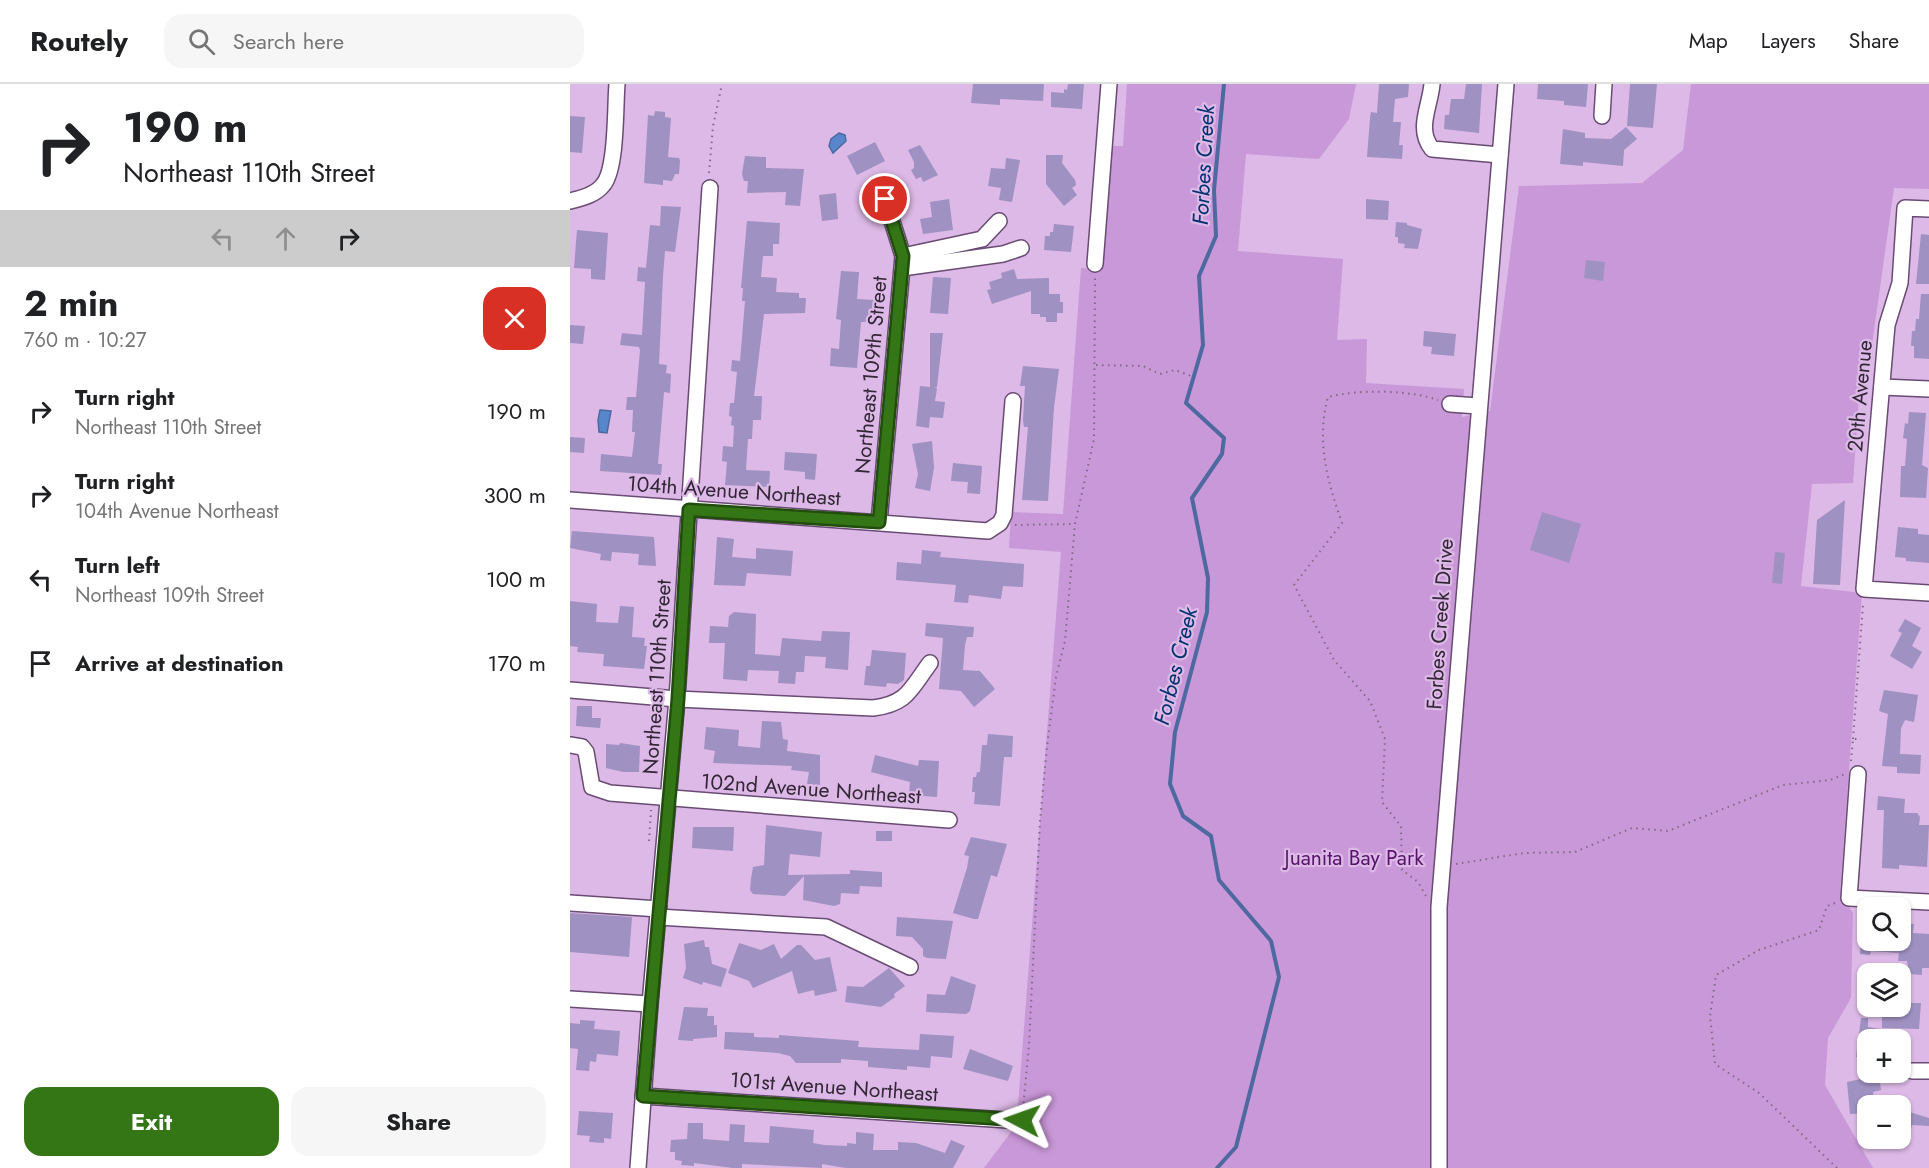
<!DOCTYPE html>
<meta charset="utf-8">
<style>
body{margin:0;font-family:Jost,sans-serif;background:#f6f6f6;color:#202124;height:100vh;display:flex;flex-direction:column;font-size:22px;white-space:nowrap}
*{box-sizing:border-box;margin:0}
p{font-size:20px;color:#757577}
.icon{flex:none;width:33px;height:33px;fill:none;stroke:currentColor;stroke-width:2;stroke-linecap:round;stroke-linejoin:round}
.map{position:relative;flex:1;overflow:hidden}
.panel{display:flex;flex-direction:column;background:#fff;width:570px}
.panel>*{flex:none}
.banner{background:#fff;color:#202124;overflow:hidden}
.buttons{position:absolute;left:1287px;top:813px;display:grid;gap:12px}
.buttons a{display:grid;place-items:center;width:54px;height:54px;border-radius:12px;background:#fff;box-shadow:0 2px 4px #0004;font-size:30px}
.pin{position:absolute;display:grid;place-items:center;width:51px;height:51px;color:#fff;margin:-26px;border:3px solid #fff;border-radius:50%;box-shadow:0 2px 6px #0007}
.me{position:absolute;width:66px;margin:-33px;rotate:274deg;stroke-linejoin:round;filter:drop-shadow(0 0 4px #0008)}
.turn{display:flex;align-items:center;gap:21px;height:126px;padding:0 24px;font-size:27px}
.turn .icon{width:78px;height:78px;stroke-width:2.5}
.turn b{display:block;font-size:42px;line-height:51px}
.lanes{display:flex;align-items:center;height:57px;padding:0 24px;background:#0003;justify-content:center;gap:30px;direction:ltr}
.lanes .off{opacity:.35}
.round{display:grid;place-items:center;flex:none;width:63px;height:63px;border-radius:18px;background:#f6f6f6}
.headline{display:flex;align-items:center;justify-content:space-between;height:102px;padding:0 24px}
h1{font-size:36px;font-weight:700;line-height:45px}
.button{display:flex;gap:12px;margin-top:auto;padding:12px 24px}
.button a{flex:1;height:69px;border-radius:18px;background:#347616;color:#fff;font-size:24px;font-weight:700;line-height:69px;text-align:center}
.button a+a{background:#f6f6f6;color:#202124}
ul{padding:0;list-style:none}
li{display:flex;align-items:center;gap:18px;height:84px;padding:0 24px}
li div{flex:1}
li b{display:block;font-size:22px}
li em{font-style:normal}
header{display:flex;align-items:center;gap:36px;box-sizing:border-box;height:84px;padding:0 30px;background:#fff;border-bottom:2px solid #e0e0e0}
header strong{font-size:28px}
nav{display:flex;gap:33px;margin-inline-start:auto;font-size:21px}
.search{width:420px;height:54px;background:#f6f6f6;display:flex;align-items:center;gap:15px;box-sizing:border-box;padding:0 21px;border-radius:18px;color:#757577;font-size:22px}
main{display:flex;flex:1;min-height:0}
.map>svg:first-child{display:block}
</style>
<header>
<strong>Routely</strong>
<div class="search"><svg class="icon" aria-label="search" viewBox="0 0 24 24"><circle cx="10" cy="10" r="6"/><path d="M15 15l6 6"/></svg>Search here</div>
<nav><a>Map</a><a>Layers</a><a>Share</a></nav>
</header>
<main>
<section class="panel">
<div class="banner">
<div class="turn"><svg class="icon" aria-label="right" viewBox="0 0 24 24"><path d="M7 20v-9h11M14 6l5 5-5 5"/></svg><div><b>190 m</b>Northeast 110th Street</div></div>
<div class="lanes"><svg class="icon off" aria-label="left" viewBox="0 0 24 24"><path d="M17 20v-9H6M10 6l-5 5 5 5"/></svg><svg class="icon off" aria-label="ahead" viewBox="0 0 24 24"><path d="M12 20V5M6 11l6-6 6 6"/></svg><svg class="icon" aria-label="right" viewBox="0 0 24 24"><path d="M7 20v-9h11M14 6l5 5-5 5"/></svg></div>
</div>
<div class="headline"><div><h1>2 min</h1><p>760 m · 10:27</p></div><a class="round" style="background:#d93025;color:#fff"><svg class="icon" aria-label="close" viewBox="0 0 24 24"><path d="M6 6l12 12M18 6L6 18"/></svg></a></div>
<ul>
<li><svg class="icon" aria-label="right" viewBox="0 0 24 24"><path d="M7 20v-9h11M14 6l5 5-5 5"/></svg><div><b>Turn right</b><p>Northeast 110th Street</p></div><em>190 m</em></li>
<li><svg class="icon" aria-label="right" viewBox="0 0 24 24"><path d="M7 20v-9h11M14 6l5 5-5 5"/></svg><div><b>Turn right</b><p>104th Avenue Northeast</p></div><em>300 m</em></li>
<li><svg class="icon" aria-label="left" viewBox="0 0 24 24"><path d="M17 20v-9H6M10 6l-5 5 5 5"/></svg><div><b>Turn left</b><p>Northeast 109th Street</p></div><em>100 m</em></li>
<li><svg class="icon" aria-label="arrive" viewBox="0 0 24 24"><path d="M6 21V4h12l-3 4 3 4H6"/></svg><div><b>Arrive at destination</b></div><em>170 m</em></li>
</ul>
<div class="button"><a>Exit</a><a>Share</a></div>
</section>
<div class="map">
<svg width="1359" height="1084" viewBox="0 0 1359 1084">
<rect width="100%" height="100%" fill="#dcb9e6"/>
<!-- green -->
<polygon fill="#c998d8" points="557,0 786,0 779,35 749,75 676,70 668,167 773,175 767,256 797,255 796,299 894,305 892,333 920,327 949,102 1072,99 1113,66 1121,0 1359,0 1359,105 1324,104 1301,268 1290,299 1283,399 1242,400 1231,502 1292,509 1270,808 1283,829 1281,914 1258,954 1255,1001 1303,1084 414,1084 441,1048 448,1021 491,468 439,464 441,428 493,430 511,184 530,185 539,62 553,62"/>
<!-- water -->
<g fill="#5886cb" stroke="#4d699f" stroke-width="1.5">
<polygon points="269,49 275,51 276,57 263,69 259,62 261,55"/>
<polygon points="30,326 41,327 37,349 29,348 28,336"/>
</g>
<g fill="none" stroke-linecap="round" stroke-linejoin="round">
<!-- stream -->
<polyline stroke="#4d699f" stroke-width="4" points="647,1084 666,1063 709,893 701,857 649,796 641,752 613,732 600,700 605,648 637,528 638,494 622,414 652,370 654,354 616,319 633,261 629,192 646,152 644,106 654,0"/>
</g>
<!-- building -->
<g fill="#9f91c2">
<polygon points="403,0 474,0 473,17 430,15 430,21 401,19"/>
<polygon points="498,0 514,0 512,25 481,23 481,8 494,9 494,5 497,6"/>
<polygon points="809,0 839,0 838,13 825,15 823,38 831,38 829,61 833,61 832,75 797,73 800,34 801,28 807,29"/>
<polygon points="896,0 912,0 909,49 874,45 875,31 879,31 881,15 894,15"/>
<polygon points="968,0 1018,0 1016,23 994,21 994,17 967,15"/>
<polygon points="1060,0 1087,0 1083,44 1057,42"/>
<polygon points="85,27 95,28 95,33 101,34 98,73 109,74 110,77 109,90 105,90 102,97 93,96 93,101 74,99 78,31 84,32"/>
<polygon points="0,32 15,33 12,69 0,68"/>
<polygon points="1056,43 1067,55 1054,66 1053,82 1013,78 1013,82 990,80 993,45 1015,49 1015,54 1041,55"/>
<polygon points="305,58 315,77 287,91 277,72"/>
<polygon points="350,61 368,91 353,98 351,93 346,95 341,86 344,84 344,78 338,66"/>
<polygon points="476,71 493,71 492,79 505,96 506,101 502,104 507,111 494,122 476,100"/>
<polygon points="175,72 196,73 196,84 234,85 230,122 215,121 216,108 177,109 178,97 174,97 172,90"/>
<polygon points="436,74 450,76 442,118 429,116 431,104 418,102 421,84 435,85"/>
<polygon points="266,109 268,135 252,137 249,111"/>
<polygon points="379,115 383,146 353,150 350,135 362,133 360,118"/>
<polygon points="796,115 819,117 818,136 796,135"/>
<polygon points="91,122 111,123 105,168 95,167 93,192 89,280 97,281 96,289 101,290 100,309 94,308 88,380 92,380 91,391 30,387 31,370 62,373 65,348 62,348 63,326 56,326 57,313 66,313 70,266 69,263 50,261 52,249 72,251 75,198 67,197 68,183 76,184 80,141 90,142"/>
<polygon points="177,137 210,139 209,160 203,160 203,172 193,172 191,193 207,194 206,208 229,209 229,214 236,214 235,229 194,230 184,312 192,312 191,336 183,336 182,355 178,355 176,386 200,387 199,403 155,401 157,378 152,377 153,362 163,363 164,342 161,341 162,333 159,332 160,319 164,319 167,288 161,287 162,276 170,277 175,217 172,217 173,204 171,204"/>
<polygon points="826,138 837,139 837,141 852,145 848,165 834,164 835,160 828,159 828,153 825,153"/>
<polygon points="484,140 504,142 501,168 474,166 475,152 480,152 480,148 483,148"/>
<polygon points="7,146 38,149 35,196 21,195 21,185 4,184"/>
<polygon points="1351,150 1359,151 1359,200 1346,200"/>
<polygon points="1016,176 1035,178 1033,197 1014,194"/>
<polygon points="444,185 447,195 479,194 479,210 490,210 490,218 493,218 493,229 487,229 487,238 476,238 476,233 470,233 470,230 461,230 461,207 422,220 417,206 421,205 419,198 432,194 431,189"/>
<polygon points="271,187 289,188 287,215 304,216 302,238 291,238 287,284 260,282 261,264 269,265 271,236 266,235"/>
<polygon points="363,193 381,194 378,230 360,229"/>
<polygon points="1351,210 1359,210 1359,275 1344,274 1344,262 1341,262 1342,247 1345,247 1346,235 1349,235"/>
<polygon points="0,241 15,242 13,260 0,259"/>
<polygon points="854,247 886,250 884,272 861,270 862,263 853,262"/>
<polygon points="360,249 373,249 367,303 364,303 367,304 365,317 375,318 373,334 360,333 359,344 346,342 350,302 360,303"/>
<polygon points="453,282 489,285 484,323 478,417 452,416 458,343 454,343 453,336 455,302 450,302"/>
<polygon points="1339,328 1356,329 1352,381 1358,384 1356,414 1330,413 1331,382 1335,382 1337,355 1333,354 1335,339 1338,340"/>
<polygon points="0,353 15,354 14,369 0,368"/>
<polygon points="362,357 364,384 360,407 345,404 348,390 342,360"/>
<polygon points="215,368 247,370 245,396 235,395 235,388 214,386"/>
<polygon points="383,379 412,382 410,410 397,409 398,398 381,397"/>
<polygon points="1275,416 1270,501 1243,500 1247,436"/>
<polygon points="972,428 1011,440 999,479 960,466"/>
<polygon points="1328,443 1348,445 1348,450 1359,451 1359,479 1336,477 1336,474 1325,473"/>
<polygon points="2,447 84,453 86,482 68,481 69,470 42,468 41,477 30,476 31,470 0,464"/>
<polygon points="147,453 164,455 162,473 186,475 186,464 223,467 221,492 177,489 175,502 144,501"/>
<polygon points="352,466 371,468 370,473 454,480 453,503 433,502 431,515 399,511 398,519 384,518 386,501 326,496 327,478 351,480"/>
<polygon points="1205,468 1215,469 1212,500 1202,499"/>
<polygon points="0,517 27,520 26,538 48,539 50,522 64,523 62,553 75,554 74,562 77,562 74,585 33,582 34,570 7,568 8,563 0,562"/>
<polygon points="164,528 186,530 185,570 210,572 212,554 251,557 252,547 280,548 278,586 255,584 256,573 235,572 234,588 226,588 225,600 208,599 209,587 178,586 177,597 153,595 155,559 139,559 140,542 158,543 159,532"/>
<polygon points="1335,535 1351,544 1342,562 1352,568 1342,585 1320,572 1332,549 1328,547"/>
<polygon points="356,539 404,543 403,553 397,553 395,561 393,586 410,587 425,605 404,623 391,607 369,605 373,554 355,552"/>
<polygon points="302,566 336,569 334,596 328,600 317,599 316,603 294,601 296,582 300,582"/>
<polygon points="1314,606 1348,611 1344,638 1335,636 1331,644 1330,670 1351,671 1350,690 1327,689 1327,683 1312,682 1318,630 1309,627"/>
<polygon points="7,622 22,622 22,634 31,634 30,644 6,642"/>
<polygon points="192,637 211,638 213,655 218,656 217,667 250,671 250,701 237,700 239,688 221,686 222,682 143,679 145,667 134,665 136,643 169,646 168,662 190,664"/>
<polygon points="418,650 443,652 442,673 434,673 430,722 404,720 405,708 402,708 403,693 406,693 407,688 410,688 412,661 417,661"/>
<polygon points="50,659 70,662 69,688 53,688 36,684 36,660 49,661"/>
<polygon points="305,671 348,682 349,676 369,677 367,713 339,711 340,698 301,688"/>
<polygon points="1308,712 1335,715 1334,729 1347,729 1350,733 1349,741 1359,741 1357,783 1329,781 1329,785 1312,784 1314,726 1307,726"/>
<polygon points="196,741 252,748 250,773 220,770 218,791 280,790 280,786 312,788 312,803 290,802 289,810 271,809 270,820 264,822 233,816 234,792 215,812 183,810 180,806 181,795 183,783 194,781"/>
<polygon points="123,743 164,743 163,767 122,764"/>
<rect x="306" y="747" width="16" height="10"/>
<polygon points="401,753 437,760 427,793 421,791 408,835 404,835 383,829 397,784 399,772 394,771"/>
<polygon points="0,829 62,833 59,873 0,868"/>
<polygon points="327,833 383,837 376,875 357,874 353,872 353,865 342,853 326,852"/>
<polygon points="1330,839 1344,840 1343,849 1359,850 1359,884 1352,884 1352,891 1339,890 1337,877 1328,877 1329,869 1301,867 1300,871 1290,870 1291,856 1330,856"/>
<polygon points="134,856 135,863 139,863 142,880 157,885 151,903 133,898 132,901 113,894 116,884 114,860"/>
<polygon points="169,859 191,866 204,860 211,875 227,861 231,861 245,876 260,873 267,907 245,912 244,906 228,910 222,887 183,904 179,897 158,889"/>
<polygon points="319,884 335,902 324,910 325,913 311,923 275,918 277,902 293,903"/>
<polygon points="381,892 406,901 400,927 396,930 356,928 357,910 375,911"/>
<polygon points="1330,919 1351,919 1349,945 1312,944 1312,922 1330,922"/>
<polygon points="114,923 138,924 137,932 144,932 144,941 147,941 147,953 123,955 123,957 108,956"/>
<polygon points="1291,934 1298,934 1298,943 1310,945 1309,956 1298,956 1298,974 1286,973"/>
<polygon points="10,936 25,937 24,945 50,947 48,972 27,970 26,978 20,977 19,987 6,986 8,965 0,964 0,939 10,940"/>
<polygon points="155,948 184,949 184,953 209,954 209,951 289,957 288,963 349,966 350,950 384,952 382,974 361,972 360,984 337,982 337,986 298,983 298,977 271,975 271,979 226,979 220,972 208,969 154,965"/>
<polygon points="400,965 443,982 438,997 393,985"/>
<polygon points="1309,991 1311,1006 1303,1008 1305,1022 1298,1022 1298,1029 1280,1030 1277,998"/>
<polygon points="1330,1025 1359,1034 1359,1042 1342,1041 1340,1047 1330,1044"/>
<polygon points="9,1027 43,1029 41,1055 34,1054 34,1059 19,1058 20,1052 7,1051"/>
<polygon points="118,1039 133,1039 133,1055 159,1057 160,1040 175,1041 174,1058 199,1059 200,1042 244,1046 243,1059 254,1061 277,1062 277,1059 286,1060 286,1048 304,1050 303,1066 328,1066 328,1058 346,1059 375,1069 381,1056 395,1062 383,1084 276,1084 252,1080 252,1084 172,1080 172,1084 163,1084 124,1079 124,1082 111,1081 112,1077 105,1076 105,1068 100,1068 101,1056 117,1055"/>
</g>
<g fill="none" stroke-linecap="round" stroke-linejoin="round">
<!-- minor casing -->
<g stroke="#694b73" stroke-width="18">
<g id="minor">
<path d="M862,0C860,23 846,45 862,65L930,71"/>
<polyline points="1032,32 1034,0"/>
<path d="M0,117C12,114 25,111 33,101C47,85 45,23 47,0"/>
<polyline points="1359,125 1335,124 1330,199 1317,241 1294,505 1359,509"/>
<polyline points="333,172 412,155 429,137"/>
<polyline points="525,180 539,0"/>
<polyline points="332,184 433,170 451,164"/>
<polyline points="1312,303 1359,305"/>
<polyline points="880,320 908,322"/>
<polyline points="0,416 418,447 430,439 434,431 443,317"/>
<polyline points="309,438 333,172 315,115"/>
<path d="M0,606L107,615L303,624C337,620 340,606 360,579"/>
<polyline points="0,661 12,663 16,668 22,703 40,709 379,736"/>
<polyline points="1288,690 1279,814 1359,818"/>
<polyline points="0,819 89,825"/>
<polyline points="88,833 256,843 340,883"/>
<polyline points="0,915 80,920"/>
<polyline points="1342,987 1359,987"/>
<polyline points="73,1012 451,1037"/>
<polyline points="68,1084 80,920 107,615 140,104"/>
<polyline points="869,1084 869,823 936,0"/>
</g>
</g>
<!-- path -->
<g stroke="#806987" stroke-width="2" stroke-dasharray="1.5 4.5" stroke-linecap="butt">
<polyline points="139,89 143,42 152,0"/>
<polyline points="526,281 573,282 590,290 605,286 624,293"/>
<polyline points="445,441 505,440"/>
<polyline points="1283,655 1293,520"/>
<polyline points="1281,677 1283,655 1291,655"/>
<polyline points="79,757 81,726"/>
<polyline points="886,780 954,769 1005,768 1062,744 1098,747 1213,701 1260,696 1275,690"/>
<path d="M856,812L848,798L832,786L831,742L812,718L815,655L800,617L764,576L724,501L772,439C757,396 746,357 758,313C788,305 840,306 868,316"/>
<polyline points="1265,819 1257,822 1249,846 1189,866 1146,891 1140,932 1145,980 1189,1009 1267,1084"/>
<polyline points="453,1025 459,961 470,737 477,662 486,593 495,557 505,440 524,355 525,193"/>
</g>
<!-- minor -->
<use href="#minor" stroke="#fff" stroke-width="15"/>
</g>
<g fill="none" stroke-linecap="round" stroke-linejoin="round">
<!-- route casing -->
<g stroke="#224d0e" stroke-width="15">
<polyline id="route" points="315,115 333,172 309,438 119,426 108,615 73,1012 452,1036"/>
</g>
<!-- route -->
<use href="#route" stroke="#347616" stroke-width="10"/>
</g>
<g text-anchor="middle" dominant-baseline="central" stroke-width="4.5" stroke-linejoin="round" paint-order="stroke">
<!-- street labels -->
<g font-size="21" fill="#332637" stroke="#dcb9e6">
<text transform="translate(301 291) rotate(-85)">Northeast 109th Street</text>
<text transform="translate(1290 312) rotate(-85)">20th Avenue</text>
<text transform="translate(164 407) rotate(4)">104th Avenue Northeast</text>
<text transform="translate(870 540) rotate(-86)">Forbes Creek Drive</text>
<text transform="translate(87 593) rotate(-86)">Northeast 110th Street</text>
<text transform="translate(241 705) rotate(4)">102nd Avenue Northeast</text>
<text transform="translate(264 1003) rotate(4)">101st Avenue Northeast</text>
</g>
<!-- park labels -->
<g font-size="21" fill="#571269" stroke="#dcb9e6">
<text x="784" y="774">Juanita Bay Park</text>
</g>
<!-- water labels -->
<g font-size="22" font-style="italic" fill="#043270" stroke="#dcb9e6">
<text transform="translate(633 81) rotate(-87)">Forbes Creek</text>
<text transform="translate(605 582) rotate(-76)">Forbes Creek</text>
</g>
</g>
</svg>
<div class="buttons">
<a><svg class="icon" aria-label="search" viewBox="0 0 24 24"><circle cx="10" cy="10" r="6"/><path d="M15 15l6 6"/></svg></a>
<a><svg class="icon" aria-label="layers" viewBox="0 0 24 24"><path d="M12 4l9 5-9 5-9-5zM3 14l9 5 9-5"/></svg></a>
<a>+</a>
<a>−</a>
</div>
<div class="pin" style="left:315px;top:115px;background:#d93025"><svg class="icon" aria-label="arrive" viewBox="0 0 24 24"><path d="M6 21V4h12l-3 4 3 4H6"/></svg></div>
<svg class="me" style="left:452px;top:1036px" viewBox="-20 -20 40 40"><path d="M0-17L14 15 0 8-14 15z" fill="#347616" stroke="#fff" stroke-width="4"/></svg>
</div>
</main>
